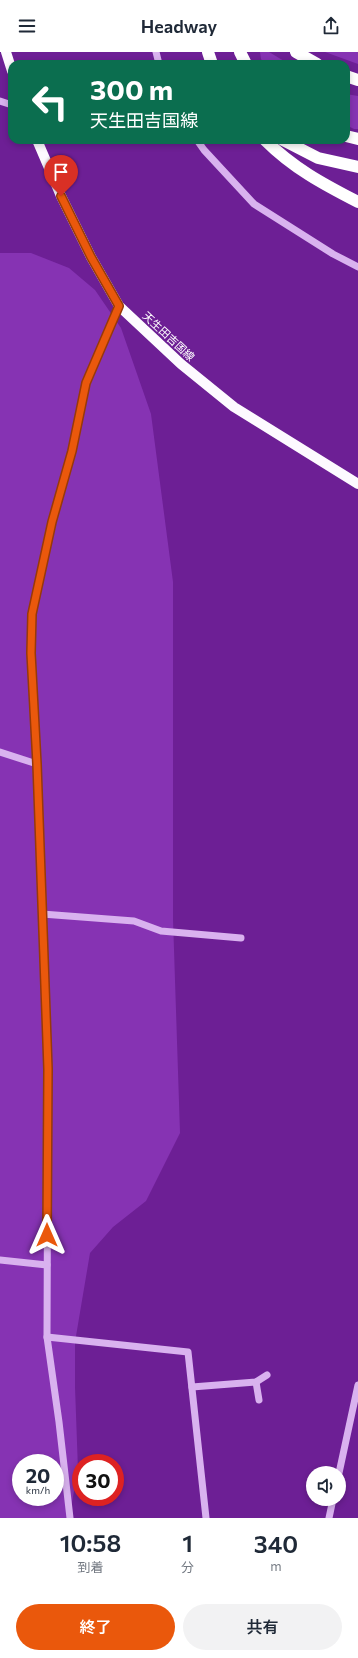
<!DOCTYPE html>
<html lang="ja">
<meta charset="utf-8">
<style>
body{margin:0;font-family:Commissioner,"Noto Sans JP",sans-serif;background:#f2f2f3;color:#1f2937;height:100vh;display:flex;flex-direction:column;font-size:15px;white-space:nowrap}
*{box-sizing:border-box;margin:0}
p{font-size:13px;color:#747a83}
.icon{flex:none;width:22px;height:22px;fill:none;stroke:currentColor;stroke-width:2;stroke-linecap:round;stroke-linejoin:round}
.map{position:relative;height:1466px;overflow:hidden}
.side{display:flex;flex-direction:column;background:#fff;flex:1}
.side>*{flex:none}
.banner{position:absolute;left:8px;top:8px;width:342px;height:84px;border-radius:12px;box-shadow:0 2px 6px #0003;background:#0b6e4f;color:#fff;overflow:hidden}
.tools{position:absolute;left:306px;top:1414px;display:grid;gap:8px}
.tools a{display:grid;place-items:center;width:40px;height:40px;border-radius:50%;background:#fff;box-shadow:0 2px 6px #0003;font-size:20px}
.speed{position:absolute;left:12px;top:1402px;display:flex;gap:8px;font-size:20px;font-weight:700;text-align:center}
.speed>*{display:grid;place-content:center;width:52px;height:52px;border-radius:50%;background:#fff;box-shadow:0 2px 6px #0003;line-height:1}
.speed small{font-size:10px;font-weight:400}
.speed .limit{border:6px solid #d22;background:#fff;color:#111}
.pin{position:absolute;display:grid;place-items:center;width:34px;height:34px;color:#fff;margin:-41px -17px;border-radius:50% 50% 50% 0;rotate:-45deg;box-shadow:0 0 4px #0007}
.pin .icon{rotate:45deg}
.me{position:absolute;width:44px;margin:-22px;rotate:0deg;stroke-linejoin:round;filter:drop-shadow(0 0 3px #0008)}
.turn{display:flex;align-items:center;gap:14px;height:84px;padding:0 16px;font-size:18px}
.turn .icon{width:52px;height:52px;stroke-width:2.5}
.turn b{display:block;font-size:28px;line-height:34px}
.eta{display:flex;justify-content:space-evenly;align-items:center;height:68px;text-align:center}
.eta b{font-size:24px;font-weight:600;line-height:28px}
.cta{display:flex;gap:8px;margin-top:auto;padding:8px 16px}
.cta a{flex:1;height:46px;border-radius:24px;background:#ea580c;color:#fff;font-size:16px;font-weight:600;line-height:46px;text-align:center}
.cta a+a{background:#f2f2f3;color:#1f2937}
header{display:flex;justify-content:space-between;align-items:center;height:52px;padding:0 16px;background:#fff;font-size:18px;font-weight:600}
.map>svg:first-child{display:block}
</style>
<header><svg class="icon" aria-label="menu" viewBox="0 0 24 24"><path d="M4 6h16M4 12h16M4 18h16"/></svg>Headway<svg class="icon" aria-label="share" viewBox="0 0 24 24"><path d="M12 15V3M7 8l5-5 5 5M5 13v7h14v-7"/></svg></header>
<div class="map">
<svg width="358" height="1466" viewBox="0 0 358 1466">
<rect width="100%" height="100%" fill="#6d1f95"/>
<!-- green -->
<g fill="#8633b3" fill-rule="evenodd">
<polygon points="260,0 269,0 289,12 264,12 261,7"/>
<polygon points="325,0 358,0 358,12"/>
<polygon points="346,42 358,44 358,77 354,77 346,73"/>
<path d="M0,201H31L69,216L95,238L121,276L151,362L173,530V867L180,1081L146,1149L113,1175L90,1201L75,1290V1335L78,1418L69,1466H0ZM21,1411H55V1445H21Z"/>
</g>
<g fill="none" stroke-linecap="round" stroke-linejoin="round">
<!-- minor -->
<g stroke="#d9b2ef" stroke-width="7">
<polyline points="156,0 159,12"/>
<polyline points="0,49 12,53"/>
<polyline points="197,88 204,98 254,152 333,202 358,215"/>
<polyline points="0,700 37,712"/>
<polyline points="42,862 134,869 161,879 241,886"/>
<polyline points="0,1208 47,1213"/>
<polyline points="47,1285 188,1300 206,1466"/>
<polyline points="256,1330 259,1348"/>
<polyline points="192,1335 256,1330 267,1323"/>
<polyline points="339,1421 358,1333"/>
<polyline points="70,1466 59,1370 47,1285 48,1017 37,712 31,601 32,562 52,470 72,399 86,331 119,254"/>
<polyline points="329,1466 333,1447"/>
</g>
<!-- major -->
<g stroke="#fdfaff" stroke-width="10">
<polyline points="6,0 12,19"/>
<polyline points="37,88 61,144 91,205 119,254 181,312 234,355 358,432"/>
</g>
<!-- highway -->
<g stroke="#fff" stroke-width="12">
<polyline points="208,0 212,12"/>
<polyline points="240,0 246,12"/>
<polyline points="296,0 317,12"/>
<polyline points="346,24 358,28"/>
<polyline points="346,84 358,87"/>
<path d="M265,88C293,116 323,132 358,150"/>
<polyline points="283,88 318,106 358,115"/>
</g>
</g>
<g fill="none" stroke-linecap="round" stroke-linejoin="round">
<!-- route casing -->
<g stroke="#983908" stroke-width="10">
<polyline id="route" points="47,1183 48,1017 37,712 31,601 32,562 52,470 72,399 86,331 119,254 91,205 61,144"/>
</g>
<!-- route -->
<use href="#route" stroke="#ea580c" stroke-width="7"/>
</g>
<g text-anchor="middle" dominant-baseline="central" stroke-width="3" stroke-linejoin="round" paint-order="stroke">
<!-- street labels -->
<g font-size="11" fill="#fff" stroke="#6d1f95">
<text transform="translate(169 284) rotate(43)">天生田吉国線</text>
</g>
</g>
</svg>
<div class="tools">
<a><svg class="icon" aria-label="sound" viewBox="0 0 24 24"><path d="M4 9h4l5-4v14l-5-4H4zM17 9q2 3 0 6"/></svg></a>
</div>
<div class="speed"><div>20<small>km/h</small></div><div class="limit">30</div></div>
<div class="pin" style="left:61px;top:144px;background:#d93025"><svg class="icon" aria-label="arrive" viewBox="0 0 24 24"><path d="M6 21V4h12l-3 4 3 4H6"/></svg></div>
<svg class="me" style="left:47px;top:1183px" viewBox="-20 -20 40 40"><path d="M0-17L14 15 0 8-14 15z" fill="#ea580c" stroke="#fff" stroke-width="4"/></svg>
<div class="banner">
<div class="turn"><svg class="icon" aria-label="left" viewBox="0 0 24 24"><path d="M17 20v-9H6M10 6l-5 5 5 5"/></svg><div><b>300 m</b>天生田吉国線</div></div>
</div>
</div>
<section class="side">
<div class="eta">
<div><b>10:58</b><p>到着</p></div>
<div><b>1</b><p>分</p></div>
<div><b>340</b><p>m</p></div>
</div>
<div class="cta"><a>終了</a><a>共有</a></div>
</section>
